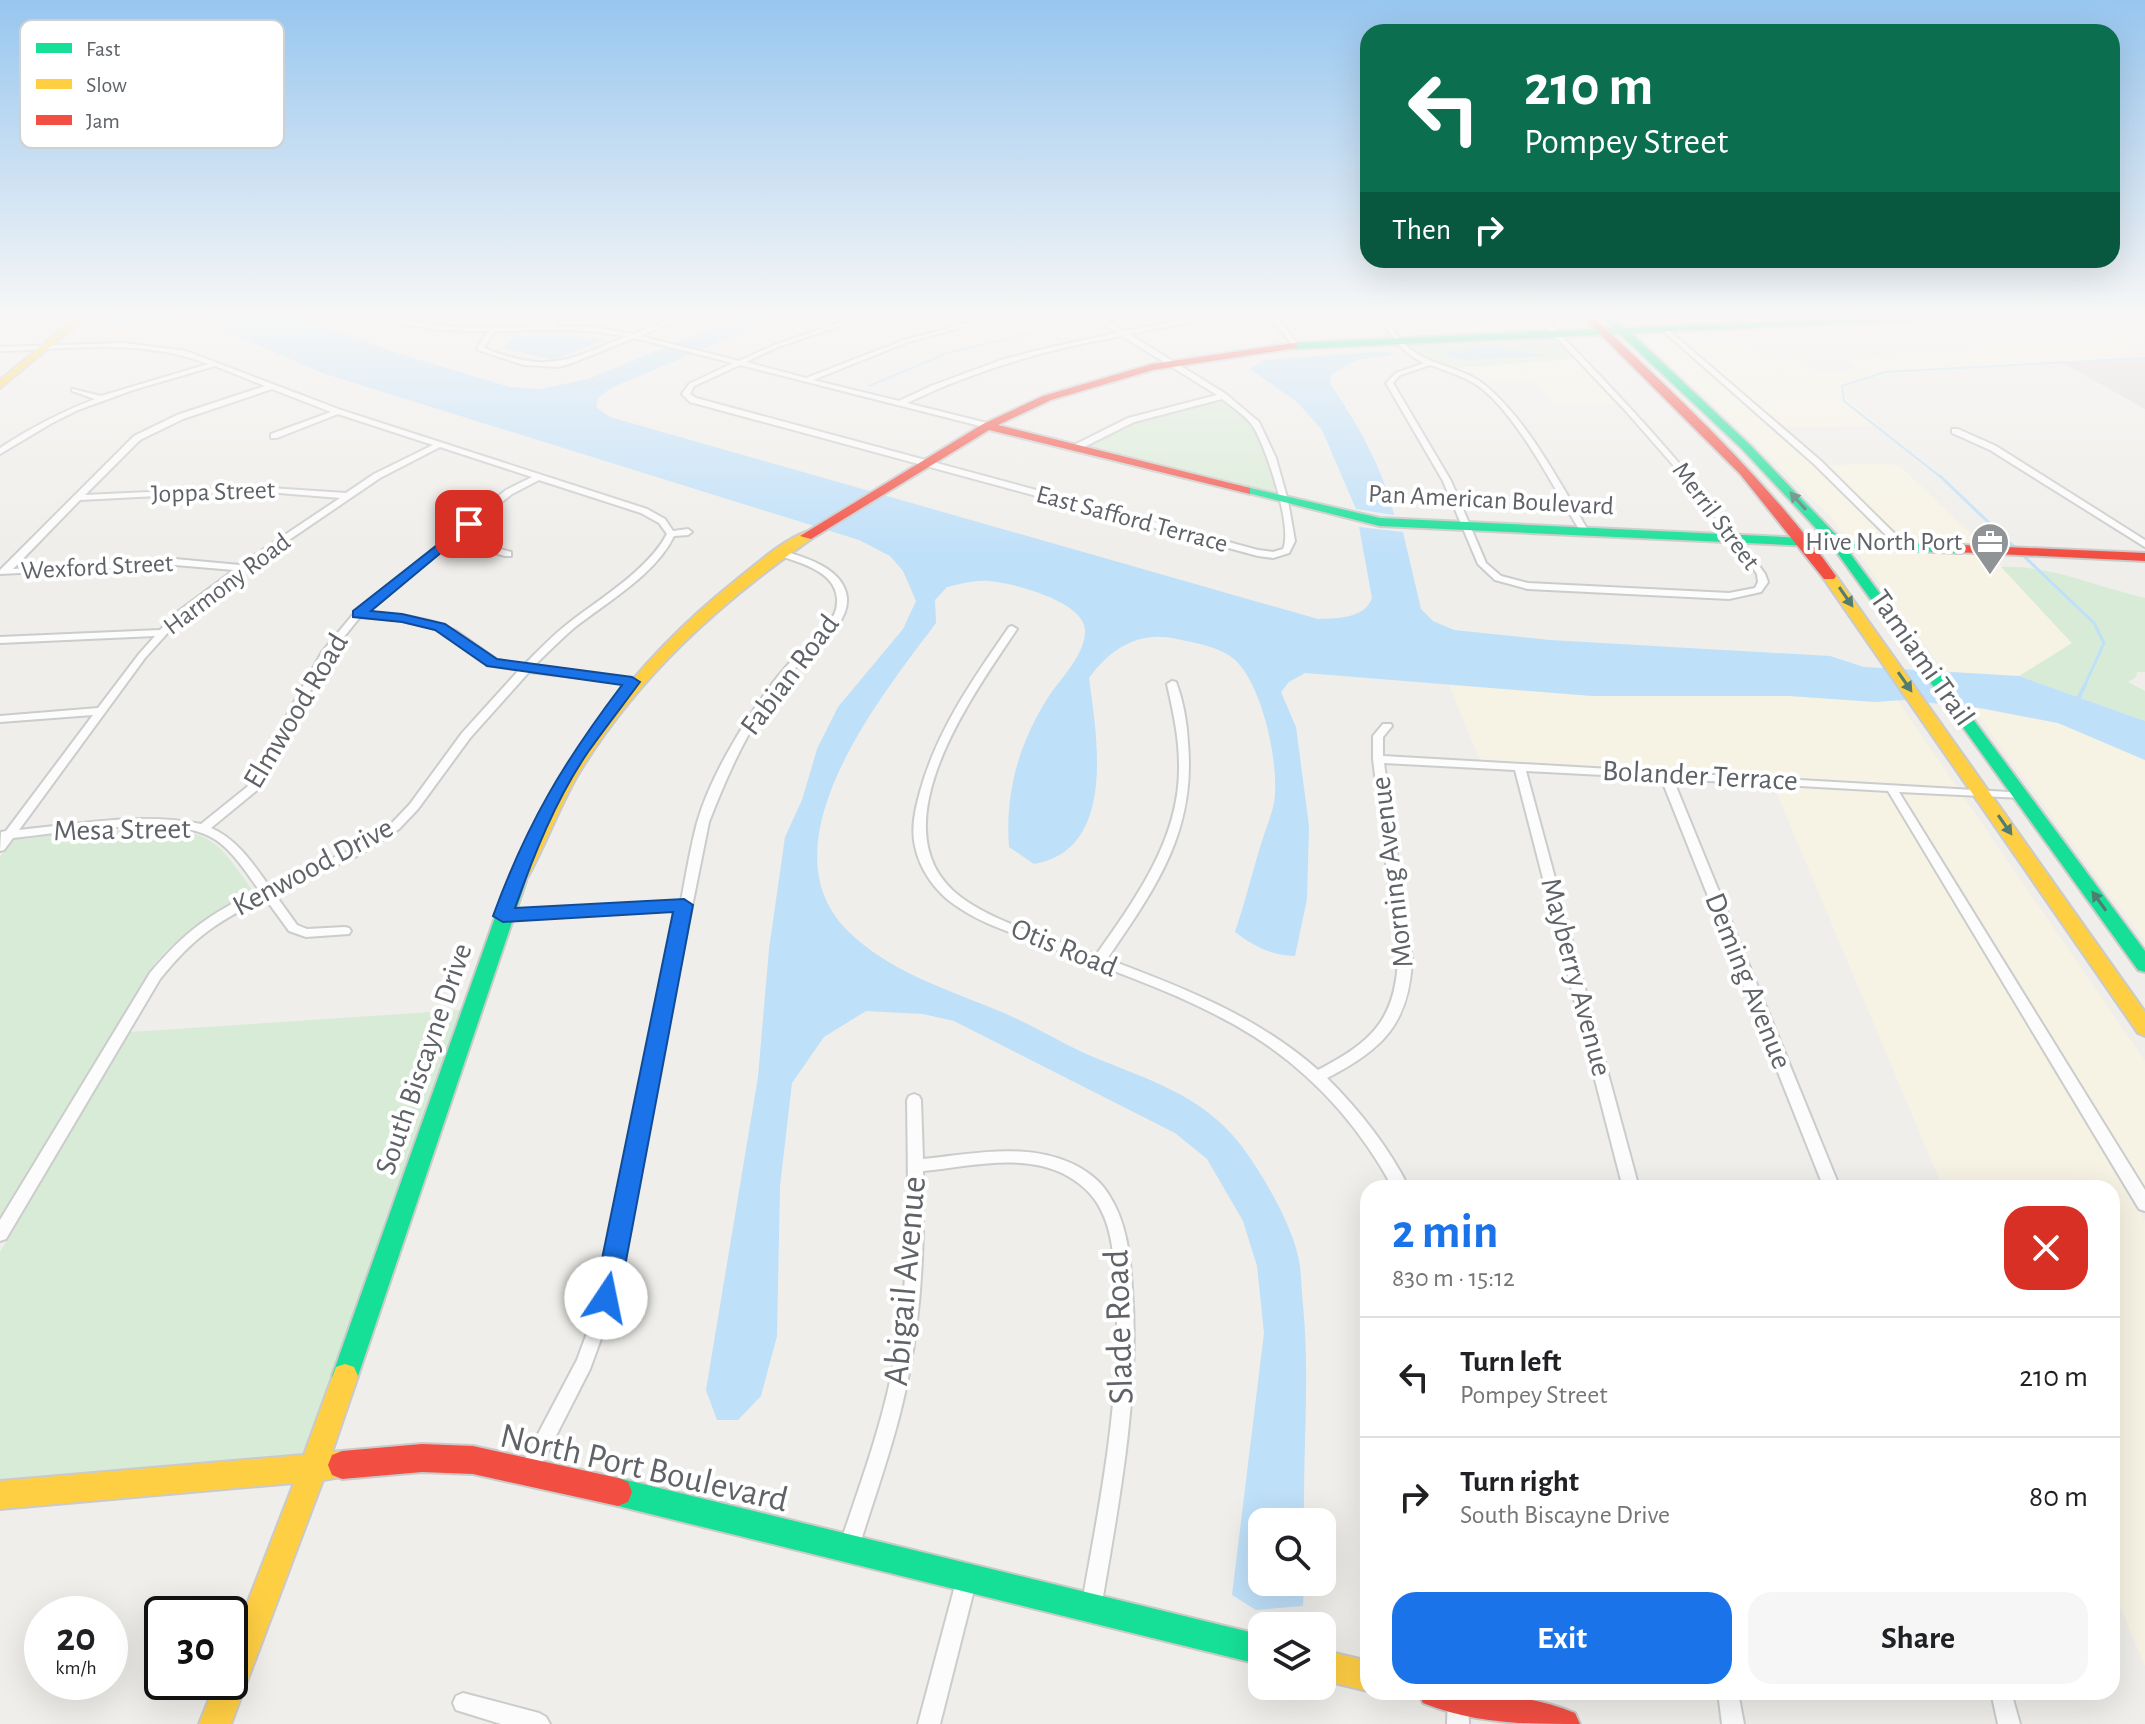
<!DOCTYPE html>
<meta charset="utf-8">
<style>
body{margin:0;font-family:"Alegreya Sans",sans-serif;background:#f6f6f6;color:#202124;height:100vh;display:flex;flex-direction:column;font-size:30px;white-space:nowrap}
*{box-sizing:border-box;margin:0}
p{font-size:26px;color:#757577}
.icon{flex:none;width:44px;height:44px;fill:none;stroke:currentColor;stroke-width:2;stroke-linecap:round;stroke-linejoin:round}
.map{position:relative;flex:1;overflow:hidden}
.panel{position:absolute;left:1360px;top:1180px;width:760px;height:520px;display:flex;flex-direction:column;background:#fff;border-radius:24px;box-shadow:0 8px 32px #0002}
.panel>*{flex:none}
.top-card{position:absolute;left:1360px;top:24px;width:760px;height:244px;border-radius:24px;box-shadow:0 8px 32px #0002;background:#0b6e4f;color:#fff;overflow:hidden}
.buttons{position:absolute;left:1248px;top:1508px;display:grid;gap:16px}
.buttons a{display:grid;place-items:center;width:88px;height:88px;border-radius:16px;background:#fff;box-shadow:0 8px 32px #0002;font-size:40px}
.speed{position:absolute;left:24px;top:1596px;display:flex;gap:16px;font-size:40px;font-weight:700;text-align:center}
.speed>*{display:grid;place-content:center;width:104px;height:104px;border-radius:50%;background:#fff;box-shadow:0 8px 32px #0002;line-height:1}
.speed small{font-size:20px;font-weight:400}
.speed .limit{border:4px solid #111;border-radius:12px;background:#fff;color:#111}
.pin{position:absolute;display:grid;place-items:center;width:68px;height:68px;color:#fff;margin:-34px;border-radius:16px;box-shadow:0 4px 12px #0006}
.me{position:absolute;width:88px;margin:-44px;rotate:11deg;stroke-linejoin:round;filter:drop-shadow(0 0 6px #0008)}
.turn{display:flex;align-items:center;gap:28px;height:168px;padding:0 32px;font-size:36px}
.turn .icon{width:104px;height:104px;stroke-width:2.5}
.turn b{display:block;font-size:56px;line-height:68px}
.then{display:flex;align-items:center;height:76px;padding:0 32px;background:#0003;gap:16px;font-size:30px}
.round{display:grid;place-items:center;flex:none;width:84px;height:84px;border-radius:24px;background:#f6f6f6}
.head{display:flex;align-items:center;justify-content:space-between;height:136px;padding:0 32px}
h1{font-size:48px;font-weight:600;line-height:60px;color:#1a73e8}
.primary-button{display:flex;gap:16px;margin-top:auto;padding:16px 32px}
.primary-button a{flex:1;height:92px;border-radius:24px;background:#1a73e8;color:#fff;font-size:32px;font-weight:600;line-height:92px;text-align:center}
.primary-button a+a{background:#f6f6f6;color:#202124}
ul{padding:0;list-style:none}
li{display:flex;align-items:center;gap:24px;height:120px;padding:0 32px;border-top:2px solid #e0e0e0}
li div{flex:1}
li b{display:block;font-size:30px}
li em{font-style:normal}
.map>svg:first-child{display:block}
</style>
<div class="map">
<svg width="2145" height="1724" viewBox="0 0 2145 1724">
<rect width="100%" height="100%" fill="#efeeea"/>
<!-- commercial -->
<g fill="#f7f3e4">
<polygon points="1430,314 1533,314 1548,329 1447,334"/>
<polygon points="1619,314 1712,314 1721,321 1632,325"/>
<polygon points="2027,314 2063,314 2145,359 1918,372 1865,378 1840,391 1880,426 1783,427 1672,332 1730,329 1768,359 1793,359 1819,373 1857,369 1844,358 1979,349 1925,319"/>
<polygon points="1664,332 1812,462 1891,541 1847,540 1829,515 1639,333"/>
<polygon points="1574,359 1618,404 1555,405 1534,381 1483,383 1453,368"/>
<polygon points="1889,464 1901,467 1985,547 1903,541 1825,465"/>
<polygon points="1851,544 1989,552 2072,644 2019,676 1944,671"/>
<polygon points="1449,685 1592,696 1789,696 1875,702 1897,700 1957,787 1480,760"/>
<polygon points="1971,707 2058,723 2145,760 2145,942"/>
<polygon points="1773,784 1886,790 2145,1221 2145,1666 2112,1587 2112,1188 1943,1188"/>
<polygon points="1901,791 1962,795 2145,1061 2145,1187"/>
</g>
<!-- industrial -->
<polygon fill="#dfddda" points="2145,359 2145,409 2063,363"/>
<!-- green -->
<g fill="#d8ebd6">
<polygon points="1541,338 1557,342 1574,359 1453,368 1425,358 1410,347 1412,345"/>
<path d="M1217,400C1246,404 1279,467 1274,492L1265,494L1084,447L1136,420Z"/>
<path d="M2001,567C2051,565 2096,587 2145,598V672H2137L2136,677L2128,682L2145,691V721L2019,676L2072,643Z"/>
<path d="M152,828C215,830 219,845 254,892C216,912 183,931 155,963L0,1217V857L15,838Z"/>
<polygon points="461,1010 305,1457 0,1484 0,1252 130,1032"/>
</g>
<!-- water -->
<g fill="#bfe0f9">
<path d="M155,314H293L394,352L510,387L540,389L588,379L745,314H775L744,332L611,388L598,398L596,407L610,417L1318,619C1338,618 1364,619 1372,598L1359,527L1403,532L1421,609L1433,621L1454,630L1550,640L1830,656L1864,667L2019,676L2145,721V760L2058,723L1980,708L1903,700L1875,702L1789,696H1592L1305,673L1289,682L1281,692L1296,727L1309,826L1307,899L1295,956C1271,955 1255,947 1235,932C1245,903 1252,873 1261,844C1265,831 1271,817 1274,803C1280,767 1263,684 1234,659C1218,646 1195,643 1177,639C1139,630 1110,649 1089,678C1097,738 1117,850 1034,864L1009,847C1005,791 1019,743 1049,696C1061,678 1084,656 1085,632C1087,602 1014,583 989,581C975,580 961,584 947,587L935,600L936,623C883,694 763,841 845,928C887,972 950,990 1004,1013C1034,1026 1062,1043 1091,1056C1146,1079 1201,1094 1240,1144C1261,1171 1291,1223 1298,1256C1302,1272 1301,1289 1303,1305C1310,1379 1303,1448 1304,1522H1262V1582H1304L1303,1606L1256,1610L1232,1595L1264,1333L1257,1266L1243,1221L1207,1159L1175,1133L954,1021L923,1014L866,1011L824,1037L792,1083L780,1186L777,1336L761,1396L738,1420H717L706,1390L758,1077L769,949L785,837L802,800L817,749L838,707L903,629L916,601L903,571L890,556L859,540L322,373L193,316L96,330L108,319Z"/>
<polygon points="562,335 606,340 552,360 504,348 512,336"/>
<path d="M1492,347L1547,355C1542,357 1472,360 1463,359C1457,359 1451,356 1445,354L1451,350Z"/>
<path d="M1382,351L1398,354L1357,360L1332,374L1330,384C1357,422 1383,469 1394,515L1356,509L1322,430L1297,402L1250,369L1264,360Z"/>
</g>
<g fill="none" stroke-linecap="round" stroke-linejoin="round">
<!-- stream-far2 -->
<g stroke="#bfe0f9" stroke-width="2">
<polyline points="1328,314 1339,333"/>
<polyline points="1111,315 1121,314"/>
<polyline points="869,386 947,353 1085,320"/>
<polyline points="1942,478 1844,401 1842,386 1885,372 2145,358"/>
</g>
<!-- stream-far1 -->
<polyline stroke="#bfe0f9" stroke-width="3" points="1940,476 2094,623 2104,643 2084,687"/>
<!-- stream -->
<polyline stroke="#bfe0f9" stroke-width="4" points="2078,699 2085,685"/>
<!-- street casing -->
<g stroke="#cbcccc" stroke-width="4">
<g id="street">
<path d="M376,314C385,314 394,319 402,318C409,317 414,314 422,314L407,320C453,331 501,327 549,327L558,314H564L555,326L591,327L633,334L683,314H691L640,336L739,361L774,345L866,314H874L778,347L746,362L806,378L904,340L1002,314H1011L908,342L813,380L899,401L931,386L1001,360L1039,350L1117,333L1089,314H1096L1124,331C1155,326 1248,305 1273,317C1283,323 1291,335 1298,345V347H1294C1286,338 1279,325 1268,320C1245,309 1157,329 1129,334L1226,394L1259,422L1276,458L1288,501L1295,541L1289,553L1273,558L1258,556L690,402L682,394L689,384L733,363L634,338L572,363L559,367L524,365L478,350L477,349L488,331C450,331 408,330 376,314ZM561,330L591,331L627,336C566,361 549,374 484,348L494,331ZM1122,336L1217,395L1128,418L1072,446V450H1078L1134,422L1222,399C1232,407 1248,417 1254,428C1267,450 1293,528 1283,549L1273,552L1258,550L696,398L690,394L694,386L740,365L988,428L992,426L991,424L907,403C975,370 1047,349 1122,336Z"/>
<path d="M1377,314H1383C1391,326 1398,339 1409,348C1432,367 1464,367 1486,386C1528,421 1561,485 1589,532L1582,534C1555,491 1518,414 1477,385C1463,376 1446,371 1430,365L1400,375L1393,383L1451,481L1486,563L1501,576L1528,583L1729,593L1755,588L1758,582L1757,574L1733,540L1680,473L1624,409L1534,314H1540C1621,396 1699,479 1765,574L1768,582L1761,592L1729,599L1528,589L1495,580L1478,564L1443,481L1386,383L1396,373L1424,363C1401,352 1391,335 1377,314Z"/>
<polygon points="1768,314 1775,314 1786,323 1781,324"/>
<polygon points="1662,328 1666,328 1820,460 1902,541 1902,545 1896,545 1814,464 1662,330"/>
<path d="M123,343L186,351L341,410L647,509L665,519L673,531L688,529L692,532L688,535L674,536C656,574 607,602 574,628C560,640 547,653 534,666L632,679L636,680V684L529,672L470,738L418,809L399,829L359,855L274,893L297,925L307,929L345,927L349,928L351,931L349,934L306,937L289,931L265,898C217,921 193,938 160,979L6,1239L0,1241V1220L150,973C185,931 211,913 259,890C246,872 230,846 209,836C168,815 61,833 13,838L4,850L0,851L1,832L6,831L93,715L0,722V716L98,708L139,654L155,636L0,643V637L160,630L176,613L234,570L175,565L0,574V570L134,436L177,415L265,386L215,366L133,390L78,410L52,423L0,454V448C30,428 61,412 95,399L72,391V389L101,396L208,364C143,338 69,349 0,351V347ZM272,389L331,412L271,434V438H277L338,414L433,445L374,474L346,493L255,487L85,495L140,440L183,419ZM440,447L532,477L506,490L355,612L322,652L247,787L201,824C142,812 79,824 19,830L145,658L182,617L245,570L380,478ZM539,480L641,513L659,523L667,534C648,570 601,598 570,622C553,635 539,650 524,665L497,660L456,631L434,622L407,616L366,612L453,541L505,556H511V552L458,537L512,494ZM255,491L340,498L240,565L175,559L13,569L80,500ZM360,617L407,621L427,626L450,635L490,665L519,670L462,733L410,804L391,824L351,850L269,886C254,865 236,838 211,828L256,791L331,653Z"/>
<polygon points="1952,429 1958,429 1996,446 2145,540 2145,547 1990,450 1952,433"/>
<path d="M780,550C804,557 844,568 847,598C849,624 817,646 801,662C758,706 731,765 709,822L610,1314L590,1369L535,1477L528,1479L521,1477L519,1470L577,1360L594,1314L679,910L503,920L497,916L503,912L681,901C686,875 690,849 697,823C710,777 743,723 772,684C779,675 787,665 796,656C811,641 839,623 837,599C836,571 798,562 777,555V551Z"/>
<path d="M1012,626L1017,629C973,695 872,832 962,898C996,923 1056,940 1096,955C1136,898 1181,837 1179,764C1179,737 1173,711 1167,684L1172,681L1176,682C1183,700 1187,723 1188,743C1196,832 1155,889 1107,959C1182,987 1257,1016 1318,1070C1370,1043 1395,1021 1398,960L1373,759V736L1383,724H1391L1392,726L1383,737V756L2026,793L2028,795L2022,798L1899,792L2145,1190V1211L2139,1209L1888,791L1673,779L1840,1188H1824L1661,778L1526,771L1639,1188H1623L1515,770L1384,763L1412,960C1409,1024 1382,1050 1327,1078C1360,1111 1388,1146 1409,1188H1393C1360,1127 1314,1075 1255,1037C1190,996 1115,972 1044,945C1014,933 981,924 955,905C935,891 920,870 915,846C911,828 915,810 920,792C937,730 973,679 1009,627Z"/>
<path d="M914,1094L919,1096L921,1100L923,1159C973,1154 1025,1142 1073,1164C1087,1171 1101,1181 1109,1195C1127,1223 1130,1256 1132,1288C1140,1396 1119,1502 1101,1608L1098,1615L1091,1618L1084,1615L1081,1608C1100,1502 1122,1396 1116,1287C1114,1262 1113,1233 1101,1210C1093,1193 1078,1181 1062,1173C1020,1153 967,1167 923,1171C924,1239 922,1307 909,1373C898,1433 876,1492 858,1550L855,1557L848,1560L841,1557L838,1550C860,1484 885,1419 896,1350C911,1268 908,1183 907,1100L909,1096Z"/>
<polygon points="967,1568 974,1571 977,1578 940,1724 918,1724 957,1578 960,1571"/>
<polygon points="1448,1692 1468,1692 1469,1724 1447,1724"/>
<polygon points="1718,1692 1738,1692 1744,1724 1722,1724"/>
<polygon points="1991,1692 2011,1692 2020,1724 1998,1724"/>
<polygon points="463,1693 539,1713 546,1717 550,1724 501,1724 456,1710 453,1703 456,1696"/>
</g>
</g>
<!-- fast casing -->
<g stroke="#cacacb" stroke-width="4">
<g id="fast">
<polygon points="1600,314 1610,314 1625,328 1875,317 1875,321 1872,322 1631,333 1750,445 1841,540 1966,546 1968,549 1961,553 1846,548 2145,951 2145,972 2138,970 1833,547 1380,526 1240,491 1246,487 1380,518 1826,539 1742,449 1620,334 1294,349 1289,346 1294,343 1614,328"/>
<polygon points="517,875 526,881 358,1376 354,1385 345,1388 336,1385 332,1376 508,881"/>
<polygon points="618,1478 1262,1635 1262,1665 618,1506 608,1502 604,1492 608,1482"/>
</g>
</g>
<!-- slow casing -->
<g stroke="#cacacb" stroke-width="4">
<g id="slow">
<polygon points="80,314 90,314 0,388 0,380"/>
<path d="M806,532L812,536L811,539C718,604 636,678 577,776C557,811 544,850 523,885H511L508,881C563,760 631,664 735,581C756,565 781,541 806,532Z"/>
<polygon points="1829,572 1834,573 2145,1012 2145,1036 2138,1033 1822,576"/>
<polygon points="345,1364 354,1367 358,1376 332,1452 342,1451 352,1455 356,1465 352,1475 323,1480 231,1724 199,1724 216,1682 230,1682 230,1648 294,1483 0,1509 0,1481 304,1455 336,1367"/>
<polygon points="1322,1650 1368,1661 1368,1691 1322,1680"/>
</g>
</g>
<!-- jam casing -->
<g stroke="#cacacb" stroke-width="4">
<g id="jam">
<path d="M1580,314H1590C1677,396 1766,478 1836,576L1834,579H1824L1740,474Z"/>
<polygon points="1924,314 1984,314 1979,317 1872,322 1867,319 1872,316"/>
<polygon points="1294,343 1297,344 1297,348 1153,370 1051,400 998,425 1250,488 1250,494 989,430 811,539 800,536 983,424 1043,396 1152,364"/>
<polygon points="1961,545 2145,553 2145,561 1956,552 1954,549"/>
<polygon points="422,1444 473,1446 618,1478 628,1482 632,1492 628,1502 618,1506 473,1474 422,1472 342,1479 332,1475 328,1465 332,1455 342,1451"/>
<path d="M1418,1692C1472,1692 1524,1692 1575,1713L1580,1724C1525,1724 1475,1724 1423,1703Z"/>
</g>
</g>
<!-- street -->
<use href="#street" fill="#fdfcfc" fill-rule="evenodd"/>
<!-- fast -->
<use href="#fast" fill="#16e098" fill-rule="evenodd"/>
<!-- slow -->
<use href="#slow" fill="#ffcf43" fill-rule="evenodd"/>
<!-- jam -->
<use href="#jam" fill="#f24e42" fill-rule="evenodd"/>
</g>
<!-- one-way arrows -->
<defs><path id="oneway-solid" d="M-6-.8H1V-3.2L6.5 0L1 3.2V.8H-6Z" transform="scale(2)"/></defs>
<g fill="#507c72">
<use href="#oneway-solid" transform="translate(1798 501) rotate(-132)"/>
<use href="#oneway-solid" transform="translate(1846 597) rotate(55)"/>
<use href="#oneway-solid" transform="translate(1905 682) rotate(55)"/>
<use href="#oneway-solid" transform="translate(2005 825) rotate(55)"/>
<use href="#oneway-solid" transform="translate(2099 901) rotate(-126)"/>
</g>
<!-- sky -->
<linearGradient id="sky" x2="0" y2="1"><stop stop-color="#97c6ef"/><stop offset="0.57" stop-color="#f8f7f6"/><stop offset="1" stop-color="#f8f7f6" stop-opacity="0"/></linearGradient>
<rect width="2145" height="555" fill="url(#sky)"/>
<!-- route -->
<path fill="#1a73e8" stroke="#114b97" stroke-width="2" d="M469,520L475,524L473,526L371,611L402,614L445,624L497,659L632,677L640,682C623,705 605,728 588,752C556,799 534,854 515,908L684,899L693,905L619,1298L615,1306L606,1310L598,1306L594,1298L673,912L503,922L493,916C527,823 563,763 622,685L487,666L435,630L402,622L353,617V611Z"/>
<!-- icons -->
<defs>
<g id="office-pin" transform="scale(2)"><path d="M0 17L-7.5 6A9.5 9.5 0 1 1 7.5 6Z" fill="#919496" stroke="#fff"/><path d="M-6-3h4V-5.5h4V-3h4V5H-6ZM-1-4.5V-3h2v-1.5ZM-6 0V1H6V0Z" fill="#fff"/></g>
</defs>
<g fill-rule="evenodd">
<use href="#office-pin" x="1990" y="542"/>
</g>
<g text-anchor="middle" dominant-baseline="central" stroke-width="8" stroke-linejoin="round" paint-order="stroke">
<!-- far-street labels -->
<g font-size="26" fill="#5f6368" stroke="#fff">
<text transform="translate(213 492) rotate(-2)">Joppa Street</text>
<text transform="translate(1491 500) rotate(3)">Pan American Boulevard</text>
<text transform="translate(1716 516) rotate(53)">Merril Street</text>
<text transform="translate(1132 519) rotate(15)">East Safford Terrace</text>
<text transform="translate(97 567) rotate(-3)">Wexford Street</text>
<text transform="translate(227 584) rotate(-37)">Harmony Road</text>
</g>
<!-- far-poi labels -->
<g font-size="26" fill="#5f6368" stroke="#fff" text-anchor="end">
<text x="1962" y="542">Hive North Port</text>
</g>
<!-- street labels -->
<g font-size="30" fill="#5f6368" stroke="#fff">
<text transform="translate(1922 658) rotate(55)">Tamiami Trail</text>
<text transform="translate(790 675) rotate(-53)">Fabian Road</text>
<text transform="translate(296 711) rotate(-59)">Elmwood Road</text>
<text transform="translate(1700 776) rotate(3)">Bolander Terrace</text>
<text transform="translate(122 830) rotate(-1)">Mesa Street</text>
<text transform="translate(313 867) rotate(-28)">Kenwood Drive</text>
<text transform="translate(1392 872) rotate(-97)">Morning Avenue</text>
<text transform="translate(1064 948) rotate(22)">Otis Road</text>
<text transform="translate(1576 977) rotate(75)">Mayberry Avenue</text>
<text transform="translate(1748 981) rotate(68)">Deming Avenue</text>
<text transform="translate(424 1059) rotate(-71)">South Biscayne Drive</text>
</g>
<!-- near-street labels -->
<g font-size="36" fill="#5f6368" stroke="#fff">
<text transform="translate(905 1281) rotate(-85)">Abigail Avenue</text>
<text transform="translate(1119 1327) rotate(-92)">Slade Road</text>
<text transform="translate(644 1468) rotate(13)">North Port Boulevard</text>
</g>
</g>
<!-- legend -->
<rect x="20" y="20" width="264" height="128" rx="12" fill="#fff" stroke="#cfd0d2" stroke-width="2"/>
<rect x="36" y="43" width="36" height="10" fill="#16e098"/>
<rect x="36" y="79" width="36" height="10" fill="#ffcf43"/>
<rect x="36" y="115" width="36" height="10" fill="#f24e42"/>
<g font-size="22" fill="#5f6368">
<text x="86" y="56">Fast</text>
<text x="86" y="92">Slow</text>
<text x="86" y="128">Jam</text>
</g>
</svg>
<div class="buttons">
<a><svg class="icon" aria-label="search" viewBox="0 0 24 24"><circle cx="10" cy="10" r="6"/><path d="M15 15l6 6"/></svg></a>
<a><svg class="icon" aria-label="layers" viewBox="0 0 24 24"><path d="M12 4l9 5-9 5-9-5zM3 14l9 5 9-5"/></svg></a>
</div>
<div class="speed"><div>20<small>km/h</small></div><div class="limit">30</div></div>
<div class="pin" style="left:469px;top:524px;background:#d93025"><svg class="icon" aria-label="arrive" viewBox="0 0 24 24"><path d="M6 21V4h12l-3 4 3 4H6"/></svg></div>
<svg class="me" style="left:606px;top:1298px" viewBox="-20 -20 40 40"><circle r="19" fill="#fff"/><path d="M0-13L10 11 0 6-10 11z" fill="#1a73e8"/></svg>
<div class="top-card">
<div class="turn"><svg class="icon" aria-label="left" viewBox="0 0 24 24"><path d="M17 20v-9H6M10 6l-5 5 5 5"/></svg><div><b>210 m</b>Pompey Street</div></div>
<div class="then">Then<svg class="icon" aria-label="right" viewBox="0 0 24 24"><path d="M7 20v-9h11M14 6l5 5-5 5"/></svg></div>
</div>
<section class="panel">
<div class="head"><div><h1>2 min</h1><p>830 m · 15:12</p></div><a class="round" style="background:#d93025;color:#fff"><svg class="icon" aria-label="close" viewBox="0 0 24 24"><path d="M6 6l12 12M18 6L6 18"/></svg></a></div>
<ul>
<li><svg class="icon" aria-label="left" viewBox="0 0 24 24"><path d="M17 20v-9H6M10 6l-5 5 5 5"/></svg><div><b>Turn left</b><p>Pompey Street</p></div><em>210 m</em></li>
<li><svg class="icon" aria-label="right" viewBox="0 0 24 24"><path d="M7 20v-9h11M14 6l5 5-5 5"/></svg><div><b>Turn right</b><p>South Biscayne Drive</p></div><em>80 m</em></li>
</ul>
<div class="primary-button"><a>Exit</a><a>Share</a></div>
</section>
</div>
